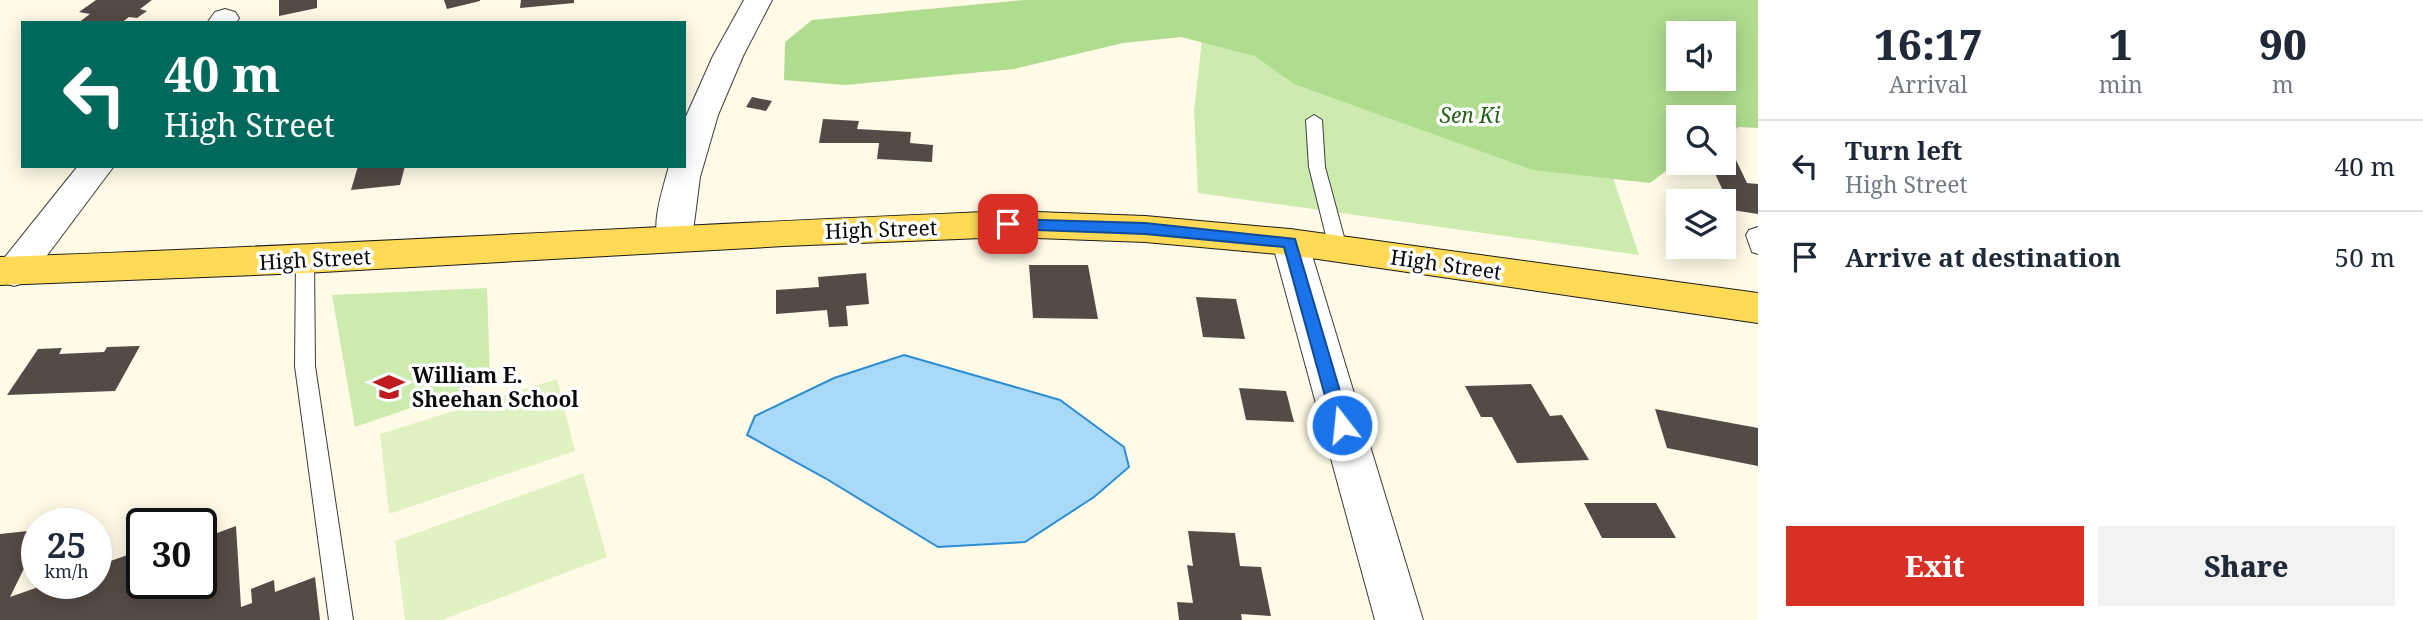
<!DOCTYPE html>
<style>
body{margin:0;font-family:"Noto Serif",serif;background:#f2f2f3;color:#1f2937;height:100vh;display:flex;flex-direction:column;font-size:26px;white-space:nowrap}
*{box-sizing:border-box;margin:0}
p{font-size:23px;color:#747a83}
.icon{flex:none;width:38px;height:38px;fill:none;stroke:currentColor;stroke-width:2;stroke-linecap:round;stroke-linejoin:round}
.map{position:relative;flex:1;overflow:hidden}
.details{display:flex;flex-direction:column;background:#fff;width:665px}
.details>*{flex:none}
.banner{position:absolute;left:21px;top:21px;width:665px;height:147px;border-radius:0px;box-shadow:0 4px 18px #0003;background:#00695c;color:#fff;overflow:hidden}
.buttons{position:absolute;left:1666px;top:21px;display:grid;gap:14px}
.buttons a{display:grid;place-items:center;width:70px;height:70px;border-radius:0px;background:#fff;box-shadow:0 4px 18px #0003;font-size:35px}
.speed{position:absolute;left:21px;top:508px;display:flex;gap:14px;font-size:35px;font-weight:700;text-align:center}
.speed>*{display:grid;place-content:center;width:91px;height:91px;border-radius:50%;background:#fff;box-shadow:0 4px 18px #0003;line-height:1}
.speed small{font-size:18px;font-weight:400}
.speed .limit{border:4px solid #111;border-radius:10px;background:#fff;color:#111}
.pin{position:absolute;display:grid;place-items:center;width:60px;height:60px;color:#fff;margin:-30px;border-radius:14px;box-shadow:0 4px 10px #0006}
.me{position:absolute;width:77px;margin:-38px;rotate:344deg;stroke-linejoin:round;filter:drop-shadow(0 0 5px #0008)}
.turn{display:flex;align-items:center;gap:24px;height:147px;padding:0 28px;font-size:32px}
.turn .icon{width:91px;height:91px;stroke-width:2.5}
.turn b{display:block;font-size:49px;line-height:60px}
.eta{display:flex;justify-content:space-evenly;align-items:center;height:119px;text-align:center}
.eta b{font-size:42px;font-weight:800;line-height:49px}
.button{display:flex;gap:14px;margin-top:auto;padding:14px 28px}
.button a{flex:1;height:80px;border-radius:0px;background:#d93025;color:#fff;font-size:28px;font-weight:800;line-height:80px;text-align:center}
.button a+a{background:#f2f2f3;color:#1f2937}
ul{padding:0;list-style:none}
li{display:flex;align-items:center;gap:21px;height:91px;padding:0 28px;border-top:2px solid #e0e1e3}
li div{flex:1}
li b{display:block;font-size:26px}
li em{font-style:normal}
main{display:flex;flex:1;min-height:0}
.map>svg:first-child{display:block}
</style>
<main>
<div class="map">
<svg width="1758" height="620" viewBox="0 0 1758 620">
<rect width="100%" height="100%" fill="#fffbe7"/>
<!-- green -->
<g fill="#cdebaf">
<polygon points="1555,6 1639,255 1198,193 1194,111 1205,14"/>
<polygon points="487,288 490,381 355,427 332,295"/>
</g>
<!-- forest -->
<path fill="#afdc8e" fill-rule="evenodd" d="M1024,0H1758V128L1739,127L1724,136V117H1678V162L1650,183L1533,170L1294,84L1255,56L1181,37L1123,43L1014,69L845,85L784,80L785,42L812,20ZM1678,33H1724V79H1678Z"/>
<!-- pitch -->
<g fill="#e0f1c2">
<polygon points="557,379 575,451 389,514 380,434"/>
<polygon points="583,473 607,557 442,620 405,620 395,541"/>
</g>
<!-- water -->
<polygon fill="#a9d9f9" stroke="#2c8dd4" stroke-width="2" points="904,355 1060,400 1124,447 1129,467 1094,497 1025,542 938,547 825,478 747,435 755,416 834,378"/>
<!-- building -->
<g fill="#534b46">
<polygon points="96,0 152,0 140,9 147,11 137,18 129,17 121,23 78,23 90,14 79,12"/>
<polygon points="279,0 317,0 317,8 279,16"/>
<polygon points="444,0 480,0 480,1 447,9"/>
<polygon points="521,0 574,0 574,3 520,8"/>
<polygon points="752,97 772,101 766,111 746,107"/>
<polygon points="823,119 859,121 857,129 911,132 910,143 933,145 932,162 877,159 879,143 819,143"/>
<polygon points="1724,157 1735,158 1747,183 1758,184 1758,214 1732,210 1710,163 1724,163"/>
<polygon points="358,166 405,166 400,185 351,190"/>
<polygon points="1029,265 1088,265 1098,319 1033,318"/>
<polygon points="866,273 869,304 846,306 848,326 829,327 827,310 776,314 776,290 819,287 818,277"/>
<polygon points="1196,297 1236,299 1245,339 1203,337"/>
<polygon points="140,346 115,391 7,395 38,349 62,348 59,354 104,352 107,347"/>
<polygon points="1531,384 1550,416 1562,415 1589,460 1517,463 1492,417 1481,417 1465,386"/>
<polygon points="1239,388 1286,391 1294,422 1246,420"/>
<polygon points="1655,409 1758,428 1758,466 1667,448"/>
<polygon points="1584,503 1656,503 1676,538 1602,538"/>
<polygon points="236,526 241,607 252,603 251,589 274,580 275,592 315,577 320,620 0,620 0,534 37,530 37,542 10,597 50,583 96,583 96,566 142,550 142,583 201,583 201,539"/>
<polygon points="1188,531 1235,533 1240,566 1261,567 1271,616 1241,614 1242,620 1179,620 1177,602 1193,603 1187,565 1193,566"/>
</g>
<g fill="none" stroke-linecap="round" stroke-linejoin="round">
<!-- service casing -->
<g stroke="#3d3d3d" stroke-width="2">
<g id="service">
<polygon points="1314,115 1322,120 1325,167 1347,248 1344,253 1332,253 1329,248 1309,167 1306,120"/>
<polygon points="1758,227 1758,254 1752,252 1746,235 1749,230"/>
<polygon points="305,253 312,255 314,260 315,366 353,620 329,620 295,366 296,260 298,255"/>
</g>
</g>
<!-- minor casing -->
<g stroke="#3d3d3d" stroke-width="2">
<g id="minor">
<path d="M744,0H772L743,56L718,115L700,177L692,239L687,248L674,252L661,248C649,227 663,189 669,166H684V121L713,56Z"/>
<polygon points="225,9 235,12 239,18 236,23 207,23 215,12"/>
<polygon points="78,166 114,166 27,282 14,286 1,282 1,262"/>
<polygon points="1290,229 1303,233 1308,242 1423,620 1375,620 1272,242 1277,233"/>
</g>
</g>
<!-- primary casing -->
<g stroke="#1b1b1b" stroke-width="2">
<path id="primary" d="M1008,211L1145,216L1290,229L1758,293V323L1290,255L1145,242L1008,237L784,246L305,273L0,285V257C336,245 672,225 1008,211Z"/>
</g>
<!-- service -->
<use href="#service" fill="#fff" fill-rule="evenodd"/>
<!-- minor -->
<use href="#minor" fill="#fff" fill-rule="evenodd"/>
<!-- primary -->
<use href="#primary" fill="#ffda57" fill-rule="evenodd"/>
</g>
<!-- route -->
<polygon fill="#1a73e8" stroke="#114b97" stroke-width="2" points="1008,219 1145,223 1295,239 1350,425 1348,431 1342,433 1336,431 1333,425 1284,247 1145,234 1008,229 1001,224"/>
<!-- icons -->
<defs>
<g id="school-bare" transform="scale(2.415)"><path d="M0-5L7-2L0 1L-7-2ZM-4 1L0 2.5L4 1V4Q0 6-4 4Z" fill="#c01c20" stroke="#fff" stroke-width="2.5" paint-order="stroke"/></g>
</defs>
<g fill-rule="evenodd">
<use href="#school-bare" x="389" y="387"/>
</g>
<g text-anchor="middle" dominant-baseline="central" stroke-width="7" stroke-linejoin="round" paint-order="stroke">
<!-- park labels -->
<g font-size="21" font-style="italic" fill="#266418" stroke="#fff">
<text x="1470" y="115">Sen Ki</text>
</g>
<!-- street labels -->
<g font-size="21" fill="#0a0a0a" stroke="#fff">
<text transform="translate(881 229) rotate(-2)">High Street</text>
<text transform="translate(315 259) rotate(-3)">High Street</text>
<text transform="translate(1446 264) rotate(8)">High Street</text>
</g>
<!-- poi labels -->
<g font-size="21" font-weight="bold" fill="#0a0a0a" stroke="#fff" text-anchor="start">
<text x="412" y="375">William E.<tspan x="412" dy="24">Sheehan School</tspan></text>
</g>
</g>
</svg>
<div class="buttons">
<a><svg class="icon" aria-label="sound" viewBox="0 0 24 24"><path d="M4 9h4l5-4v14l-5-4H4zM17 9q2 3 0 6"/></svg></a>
<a><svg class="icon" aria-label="search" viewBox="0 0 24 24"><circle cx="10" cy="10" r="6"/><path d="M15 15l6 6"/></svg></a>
<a><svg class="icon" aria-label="layers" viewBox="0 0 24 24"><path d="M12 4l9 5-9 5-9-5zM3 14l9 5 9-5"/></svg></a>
</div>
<div class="speed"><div>25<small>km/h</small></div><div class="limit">30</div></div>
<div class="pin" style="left:1008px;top:224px;background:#d93025"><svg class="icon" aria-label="arrive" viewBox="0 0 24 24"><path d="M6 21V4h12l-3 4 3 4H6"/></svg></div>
<svg class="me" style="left:1342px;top:425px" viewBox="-20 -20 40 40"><circle r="17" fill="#1a73e8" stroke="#fff" stroke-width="3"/><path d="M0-11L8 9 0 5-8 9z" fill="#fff"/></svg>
<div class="banner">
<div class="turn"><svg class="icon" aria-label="left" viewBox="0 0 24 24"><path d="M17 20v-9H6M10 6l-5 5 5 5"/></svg><div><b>40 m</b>High Street</div></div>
</div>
</div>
<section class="details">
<div class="eta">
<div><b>16:17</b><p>Arrival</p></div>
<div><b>1</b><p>min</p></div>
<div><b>90</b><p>m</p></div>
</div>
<ul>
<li><svg class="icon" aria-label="left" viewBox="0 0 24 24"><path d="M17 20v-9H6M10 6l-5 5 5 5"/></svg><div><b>Turn left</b><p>High Street</p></div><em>40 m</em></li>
<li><svg class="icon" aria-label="arrive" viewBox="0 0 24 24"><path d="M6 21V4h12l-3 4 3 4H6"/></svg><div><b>Arrive at destination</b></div><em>50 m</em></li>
</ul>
<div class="button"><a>Exit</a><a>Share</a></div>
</section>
</main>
